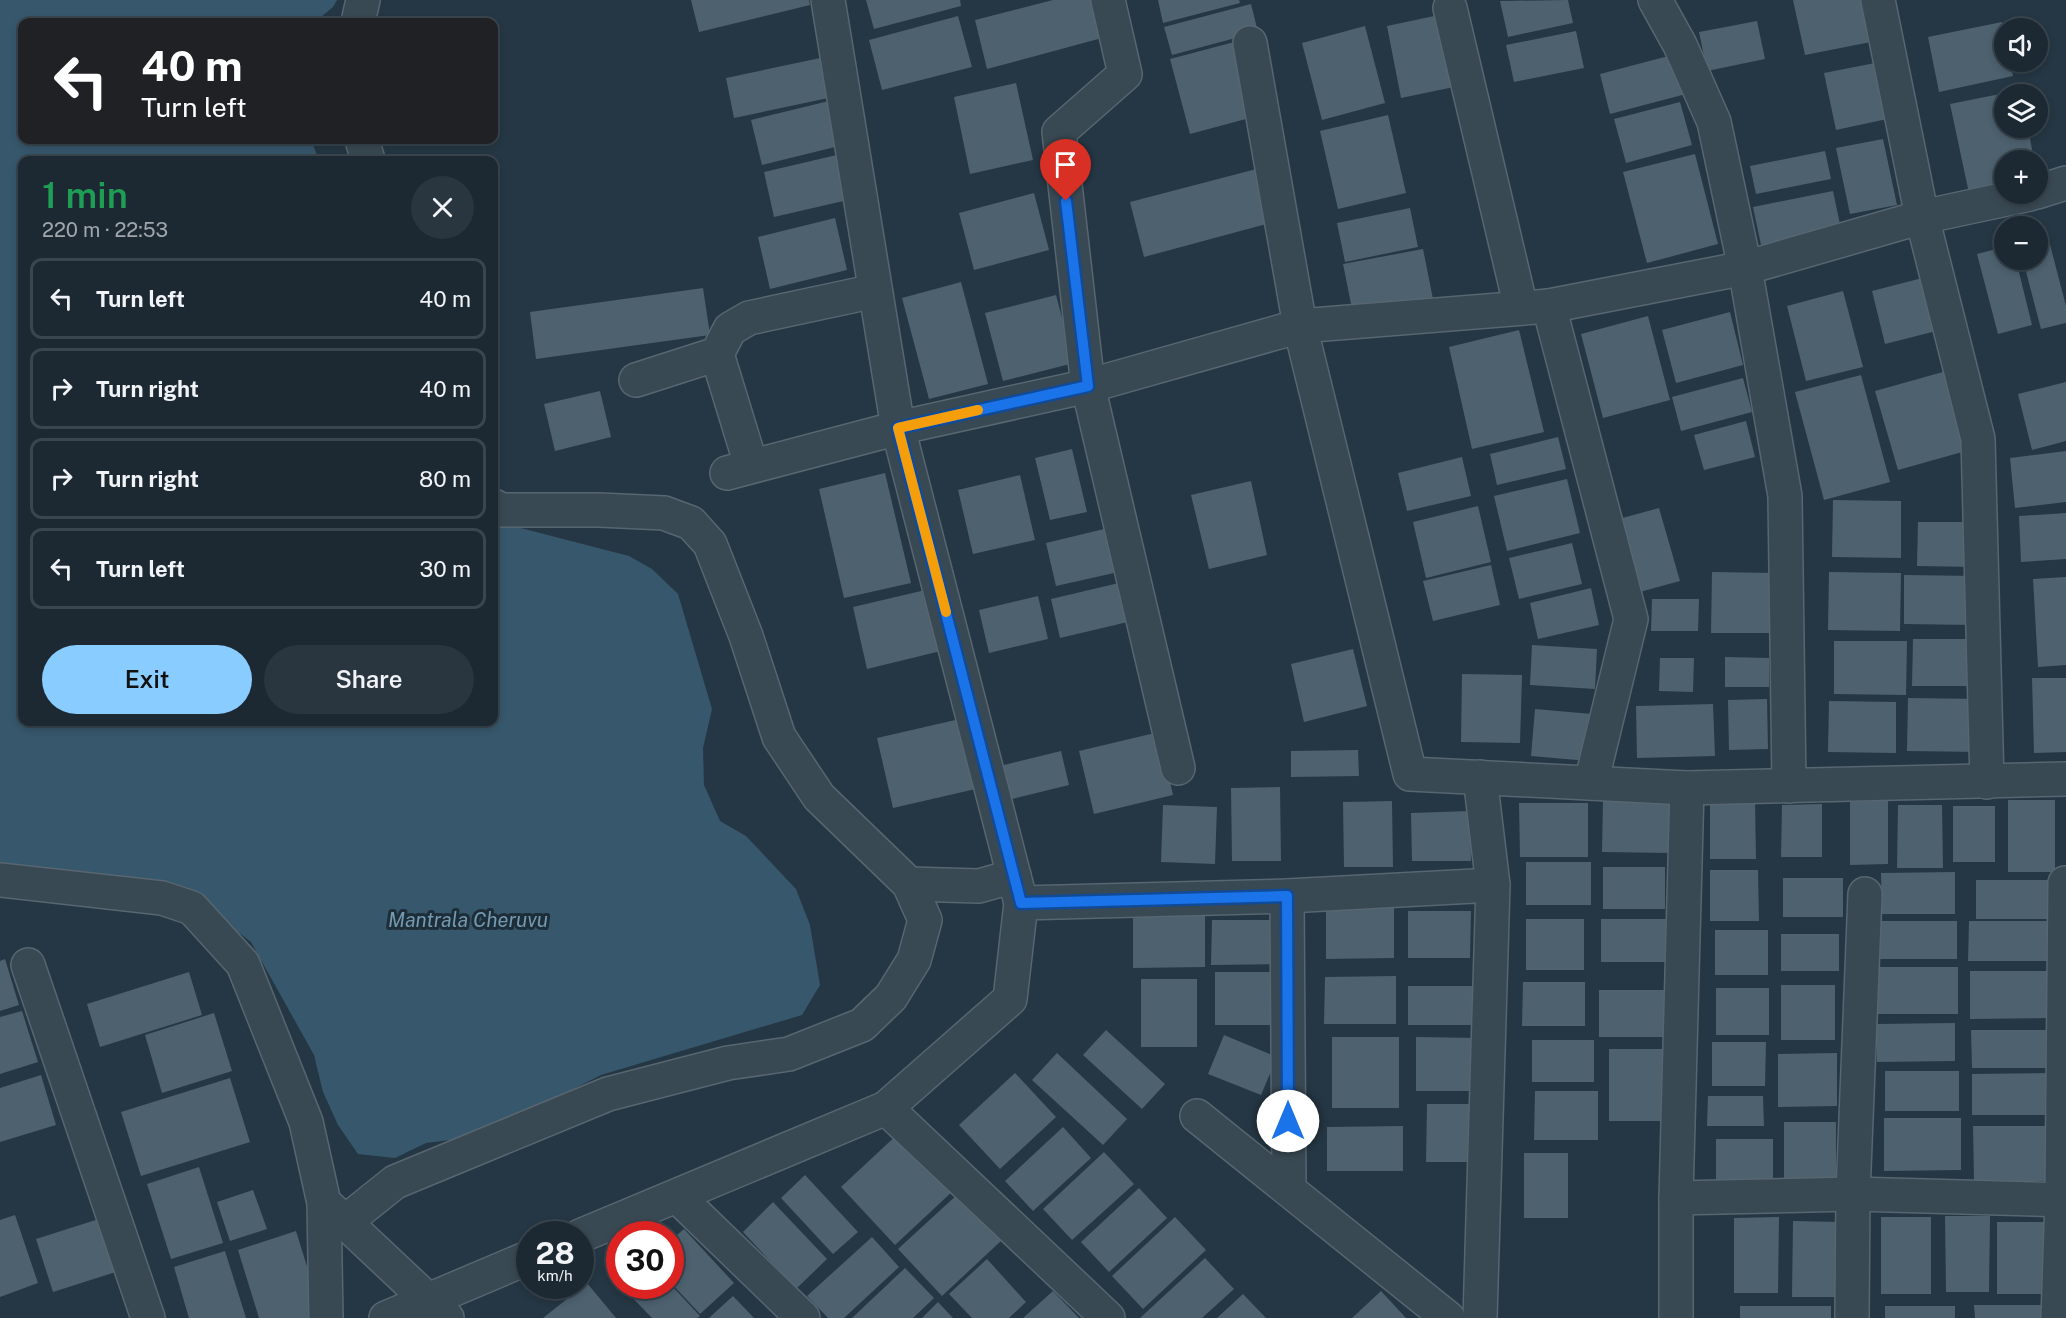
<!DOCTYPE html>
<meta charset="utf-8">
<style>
body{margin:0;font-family:"Public Sans",sans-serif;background:#29353f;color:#f1f3f6;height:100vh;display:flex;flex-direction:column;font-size:22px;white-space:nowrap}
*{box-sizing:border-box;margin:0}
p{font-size:20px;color:#a0a6ac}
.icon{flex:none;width:33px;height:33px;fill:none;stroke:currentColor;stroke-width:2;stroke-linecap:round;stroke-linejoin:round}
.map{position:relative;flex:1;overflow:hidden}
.panel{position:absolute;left:18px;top:156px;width:480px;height:570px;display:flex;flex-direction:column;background:#1c2933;border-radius:12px;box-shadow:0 3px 9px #0003,0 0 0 2px #3a454e}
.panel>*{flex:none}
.banner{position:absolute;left:18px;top:18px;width:480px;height:126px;border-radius:12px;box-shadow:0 3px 9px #0003,0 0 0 2px #3a454e;background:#202124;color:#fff;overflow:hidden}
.controls{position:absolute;left:1994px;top:18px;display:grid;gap:12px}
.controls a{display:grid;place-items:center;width:54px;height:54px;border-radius:50%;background:#1c2933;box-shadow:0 3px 9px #0003,0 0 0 2px #3a454e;font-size:30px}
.speed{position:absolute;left:516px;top:1221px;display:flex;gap:12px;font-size:30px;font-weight:700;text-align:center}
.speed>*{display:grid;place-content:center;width:78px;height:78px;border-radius:50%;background:#1c2933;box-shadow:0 3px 9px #0003,0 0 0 2px #3a454e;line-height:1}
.speed small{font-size:15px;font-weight:400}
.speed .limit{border:9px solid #d22;background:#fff;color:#111}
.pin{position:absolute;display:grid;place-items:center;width:51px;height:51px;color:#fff;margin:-62px -26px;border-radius:50% 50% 50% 0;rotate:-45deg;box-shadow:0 0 6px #0007}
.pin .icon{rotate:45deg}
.me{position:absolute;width:66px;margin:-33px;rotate:0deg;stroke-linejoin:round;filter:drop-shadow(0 0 4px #0008)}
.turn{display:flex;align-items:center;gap:21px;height:126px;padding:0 24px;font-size:27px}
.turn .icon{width:78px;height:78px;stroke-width:2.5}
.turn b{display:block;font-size:42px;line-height:51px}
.round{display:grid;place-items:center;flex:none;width:63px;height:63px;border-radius:32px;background:#29353f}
.headline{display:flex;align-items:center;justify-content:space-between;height:102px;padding:0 24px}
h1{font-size:36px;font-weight:600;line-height:45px;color:#1e9e55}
.action{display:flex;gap:12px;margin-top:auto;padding:12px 24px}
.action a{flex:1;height:69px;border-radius:36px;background:#89ccff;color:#111;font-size:24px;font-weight:600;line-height:69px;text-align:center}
.action a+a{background:#29353f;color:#f1f3f6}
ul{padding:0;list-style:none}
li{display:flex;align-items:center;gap:18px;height:81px;margin:0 12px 9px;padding:0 12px;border:3px solid #3a454e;border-radius:12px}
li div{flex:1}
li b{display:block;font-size:22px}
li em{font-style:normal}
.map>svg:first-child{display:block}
</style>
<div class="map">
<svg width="2066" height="1318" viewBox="0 0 2066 1318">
<rect width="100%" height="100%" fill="#253744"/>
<!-- water -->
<polygon fill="#37576c" points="0,0 337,0 333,7 315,22 22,22 22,140 311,140 319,160 22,160 22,722 494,722 494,521 629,556 652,569 678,594 712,709 703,748 704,785 720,821 746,836 796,889 810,925 820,985 802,1015 601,1075 530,1111 467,1138 426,1143 395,1158 358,1154 338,1125 323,1092 314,1055 251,942 181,888 0,876"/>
<!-- building -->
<g fill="#4d616f">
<polygon points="691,0 809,0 810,5 699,32"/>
<polygon points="866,0 960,0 961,6 874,29"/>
<polygon points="1053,0 1092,0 1102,38 987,69 975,20"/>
<polygon points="1158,0 1239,0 1240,3 1163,23"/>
<polygon points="1568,0 1573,23 1508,37 1500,1"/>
<polygon points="1793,0 1868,0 1876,41 1805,55"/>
<polygon points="1251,4 1258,32 1172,55 1164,27"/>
<polygon points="1439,15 1454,87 1401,98 1387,26"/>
<polygon points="958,16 972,67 882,90 869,40"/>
<polygon points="1757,21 1765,59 1707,71 1699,32"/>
<polygon points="2002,22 2004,62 2010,62 2013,76 1939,92 1928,37"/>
<polygon points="1365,26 1385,103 1322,120 1302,43"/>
<polygon points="1576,31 1584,68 1514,82 1506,45"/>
<polygon points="1238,41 1257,116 1190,134 1170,59"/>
<polygon points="1676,54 1686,94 1610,114 1600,74"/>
<polygon points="825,57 833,97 734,118 726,78"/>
<polygon points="1875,63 1887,119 1836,130 1824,73"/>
<polygon points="1016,83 1033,160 970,174 954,97"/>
<polygon points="2020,90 2021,94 2004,94 2004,128 2028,128 2034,160 2004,160 2004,191 1970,198 1950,104"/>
<polygon points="829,101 839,146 762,165 751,120"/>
<polygon points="1680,102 1692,145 1626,163 1614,119"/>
<polygon points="1388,115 1406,193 1338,209 1320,131"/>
<polygon points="1883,139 1897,205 1850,214 1836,148"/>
<polygon points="1825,151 1831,179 1756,194 1750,166"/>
<polygon points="841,154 852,199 774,217 764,172"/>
<polygon points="1695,154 1718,244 1647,263 1623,172"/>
<polygon points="1264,167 1278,221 1144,257 1130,202"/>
<polygon points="1833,191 1841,229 1761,245 1753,207"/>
<polygon points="1034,193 1049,250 974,270 959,213"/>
<polygon points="1410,208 1418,247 1345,262 1337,223"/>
<polygon points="835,218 847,270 770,289 758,237"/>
<polygon points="2047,233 2066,306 2066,323 2041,329 2023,260 2037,260 2037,236"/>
<polygon points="2004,247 2004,260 2016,260 2032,325 1998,334 1977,254"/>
<polygon points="1423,249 1433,299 1353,314 1343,264"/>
<polygon points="1934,275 1948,328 1885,344 1872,291"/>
<polygon points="961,282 988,384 929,399 902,298"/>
<polygon points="703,288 710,335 536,359 530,312"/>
<polygon points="1843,291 1863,367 1806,381 1787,306"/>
<polygon points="1056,295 1074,363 1003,381 985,313"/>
<polygon points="1730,312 1743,365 1676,383 1662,330"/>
<polygon points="1648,316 1670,400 1603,418 1581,334"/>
<polygon points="1519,330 1544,432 1472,449 1449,347"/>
<polygon points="1950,370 1973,449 1898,470 1875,391"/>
<polygon points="1861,375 1890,482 1824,500 1795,392"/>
<polygon points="1743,378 1752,412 1681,431 1672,397"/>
<polygon points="2066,382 2066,441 2032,450 2018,394"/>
<polygon points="600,391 611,437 555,451 544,404"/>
<polygon points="1746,421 1755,457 1704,470 1694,435"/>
<polygon points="1558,437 1566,469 1497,485 1490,454"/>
<polygon points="1072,449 1087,512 1050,520 1035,458"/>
<polygon points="2066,451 2066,502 2015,508 2010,458"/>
<polygon points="1462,457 1471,496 1407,511 1398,473"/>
<polygon points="885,473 911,583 844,598 819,489"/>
<polygon points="1020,475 1035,540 973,554 958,490"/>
<polygon points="1567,479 1580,533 1507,551 1494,496"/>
<polygon points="1251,481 1267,555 1209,569 1191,495"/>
<polygon points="1833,500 1901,501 1901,558 1832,557"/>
<polygon points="1478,506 1491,562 1426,578 1413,522"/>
<polygon points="1659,508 1680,581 1636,593 1615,520"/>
<polygon points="2066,513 2066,559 2021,562 2019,516"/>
<polygon points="1918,522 1977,522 1976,567 1917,566"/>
<polygon points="1104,529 1114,573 1056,586 1046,543"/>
<polygon points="1572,543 1582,584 1519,599 1509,558"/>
<polygon points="1491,565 1500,605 1433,621 1423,581"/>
<polygon points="1712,572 1777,573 1776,633 1711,633"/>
<polygon points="1829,572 1901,573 1900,631 1828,630"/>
<polygon points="1904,575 1975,576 1975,625 1904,624"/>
<polygon points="2066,577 2066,665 2038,667 2033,579"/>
<polygon points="1123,582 1132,621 1060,638 1051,599"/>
<polygon points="934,588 949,649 867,669 853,607"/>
<polygon points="1591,588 1599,625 1538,639 1530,603"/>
<polygon points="1038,596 1048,639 989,653 979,610"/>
<polygon points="1652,599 1699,599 1698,631 1651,631"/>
<polygon points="1913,639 1972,639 1971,686 1912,686"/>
<polygon points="1834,641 1907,641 1906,695 1834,694"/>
<polygon points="1532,645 1597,649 1595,689 1530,685"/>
<polygon points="1353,649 1367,706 1304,722 1291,664"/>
<polygon points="1725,657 1769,658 1769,687 1725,687"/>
<polygon points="1660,658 1694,658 1693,692 1659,691"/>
<polygon points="1462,674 1522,675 1520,743 1461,742"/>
<polygon points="2032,678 2066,678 2066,752 2034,753"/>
<polygon points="1908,698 1982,699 1981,752 1907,751"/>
<polygon points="1767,699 1768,749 1729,750 1728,700"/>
<polygon points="1829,701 1896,702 1896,753 1828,752"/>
<polygon points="1713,704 1715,756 1637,758 1636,706"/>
<polygon points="1535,709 1592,714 1588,761 1531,756"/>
<polygon points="964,718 980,788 893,808 877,738"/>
<polygon points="1159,732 1173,795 1094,814 1079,751"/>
<polygon points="1358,750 1359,776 1291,777 1291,751"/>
<polygon points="1061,751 1069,785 1008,800 1000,766"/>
<polygon points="1280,787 1281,861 1232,861 1231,788"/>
<polygon points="1671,799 1671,853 1602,852 1603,800"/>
<polygon points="1710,800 1755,800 1756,859 1710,859"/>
<rect x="2008" y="800" width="47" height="72"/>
<polygon points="1392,801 1393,867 1344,867 1343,802"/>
<polygon points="1850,801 1888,801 1888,864 1850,865"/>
<polygon points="1519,803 1588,803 1588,857 1520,857"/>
<polygon points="1822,804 1822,857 1781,857 1782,805"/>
<polygon points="1163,805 1217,807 1215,864 1161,862"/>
<polygon points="1898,805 1942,805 1943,868 1897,868"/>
<rect x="1953" y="806" width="42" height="56"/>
<polygon points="1470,811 1471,861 1412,861 1411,813"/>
<rect x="1526" y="862" width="65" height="43"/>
<rect x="1603" y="867" width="62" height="42"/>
<polygon points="1710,870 1758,870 1759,921 1710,921"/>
<polygon points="1955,872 1955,914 1882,914 1881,873"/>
<rect x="1783" y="878" width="60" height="39"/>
<rect x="1976" y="880" width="80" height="39"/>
<polygon points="1326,907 1394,907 1394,958 1326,959"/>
<polygon points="1408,911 1471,911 1470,958 1408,958"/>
<polygon points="1133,912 1205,913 1205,967 1133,968"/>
<rect x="1526" y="919" width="58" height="51"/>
<polygon points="1601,919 1667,919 1666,962 1601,962"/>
<polygon points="1212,920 1281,920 1281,964 1211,965"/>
<polygon points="1878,921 1957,921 1957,959 1877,959"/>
<polygon points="1969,921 2053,921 2053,961 1968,961"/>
<rect x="1715" y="930" width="53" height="45"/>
<rect x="1781" y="934" width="58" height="37"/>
<polygon points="5,959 19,1005 0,1011 0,961"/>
<rect x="1877" y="967" width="81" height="47"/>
<polygon points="1970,971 2050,971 2050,1018 1970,1019"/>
<polygon points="189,972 202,1015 100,1047 87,1004"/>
<rect x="1215" y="972" width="66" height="53"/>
<polygon points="1396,976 1396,1024 1324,1024 1325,977"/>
<rect x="1141" y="979" width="56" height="68"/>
<polygon points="1523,982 1585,982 1585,1026 1522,1026"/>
<rect x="1781" y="985" width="54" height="55"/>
<rect x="1408" y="986" width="69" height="39"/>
<rect x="1716" y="988" width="53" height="47"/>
<rect x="1599" y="990" width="73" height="47"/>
<polygon points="22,1011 38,1062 0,1074 0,1017"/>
<polygon points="214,1013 232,1071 162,1093 145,1035"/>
<polygon points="1955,1023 1955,1061 1877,1062 1877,1024"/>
<polygon points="1106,1030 1165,1084 1142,1109 1083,1055"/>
<polygon points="1971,1030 2050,1030 2050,1068 1972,1068"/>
<polygon points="1224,1035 1277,1057 1261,1095 1208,1074"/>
<rect x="1332" y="1037" width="67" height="71"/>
<polygon points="1416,1037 1479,1038 1478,1091 1416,1091"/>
<rect x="1532" y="1040" width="62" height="42"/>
<polygon points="1712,1042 1766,1042 1765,1086 1712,1086"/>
<rect x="1609" y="1049" width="58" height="72"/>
<polygon points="1057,1053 1127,1119 1103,1145 1032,1080"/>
<polygon points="1837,1053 1837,1106 1778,1107 1778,1054"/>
<rect x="1885" y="1071" width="74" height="40"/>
<polygon points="1015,1073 1056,1117 1000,1169 959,1125"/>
<polygon points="2053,1073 2053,1115 1972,1115 1972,1074"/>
<polygon points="41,1075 56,1125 0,1142 0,1088"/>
<polygon points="230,1078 250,1142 141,1176 121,1112"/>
<polygon points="1535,1091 1598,1091 1598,1140 1534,1140"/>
<polygon points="1708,1096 1763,1096 1764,1126 1707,1126"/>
<polygon points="1427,1104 1475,1104 1476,1162 1426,1162"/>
<polygon points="1884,1118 1961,1118 1961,1170 1884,1171"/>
<polygon points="1784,1122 1836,1122 1836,1187 1784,1188"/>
<polygon points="1403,1126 1403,1171 1327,1171 1327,1127"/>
<polygon points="1973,1126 2055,1126 2054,1181 1974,1181"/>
<polygon points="1063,1127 1091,1158 1033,1211 1005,1181"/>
<polygon points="901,1131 955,1189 895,1245 841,1187"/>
<rect x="1716" y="1139" width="57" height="41"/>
<polygon points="1104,1152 1134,1184 1072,1240 1043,1209"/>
<rect x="1524" y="1153" width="44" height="65"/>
<polygon points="199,1167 223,1243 171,1259 147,1184"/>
<polygon points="805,1175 858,1232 833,1254 781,1198"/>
<polygon points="1139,1188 1167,1218 1109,1272 1081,1242"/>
<polygon points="253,1190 267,1229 230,1241 217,1202"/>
<polygon points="959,1193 1002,1240 942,1296 898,1249"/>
<polygon points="773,1202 827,1259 796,1289 743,1232"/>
<polygon points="15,1215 38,1283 0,1297 0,1220"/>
<polygon points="1945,1216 1990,1216 1989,1292 1946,1292"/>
<polygon points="105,1217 122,1270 53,1292 36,1239"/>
<polygon points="1175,1217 1206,1250 1143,1309 1112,1276"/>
<polygon points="1779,1217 1778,1293 1734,1293 1734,1218"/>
<rect x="1881" y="1217" width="50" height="77"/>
<polygon points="1793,1221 1841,1222 1841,1297 1792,1297"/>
<rect x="1997" y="1222" width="50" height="72"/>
<polygon points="684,1229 734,1283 700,1314 670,1282 670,1241"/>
<polygon points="296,1231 323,1318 259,1318 238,1250"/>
<polygon points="872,1237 899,1267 844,1318 828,1318 807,1296"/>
<polygon points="225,1251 246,1318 189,1318 174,1267"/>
<polygon points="1205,1258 1234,1289 1202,1318 1140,1318"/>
<polygon points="987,1259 1026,1302 1009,1318 972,1318 949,1294"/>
<polygon points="905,1268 934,1298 913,1318 852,1318"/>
<polygon points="587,1283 616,1318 543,1318"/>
<polygon points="621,1286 672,1286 700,1316 697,1318 652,1318"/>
<polygon points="1053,1291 1079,1318 1023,1318"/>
<polygon points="1381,1291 1406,1318 1352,1318"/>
<polygon points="1243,1294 1266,1318 1217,1318"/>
<polygon points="733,1296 754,1318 709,1318"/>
<polygon points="938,1302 953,1318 922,1318"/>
<polygon points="1974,1305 2050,1305 2050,1318 1975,1318"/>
<rect x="1740" y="1306" width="91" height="12"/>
<rect x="1885" y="1306" width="70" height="12"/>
</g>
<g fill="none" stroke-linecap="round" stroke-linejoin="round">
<!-- minor casing -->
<g stroke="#576670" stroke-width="36">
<g id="minor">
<polyline points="828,0 898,428 1088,386 1300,326 1410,774 1687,788 1676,1198 1676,1318"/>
<polyline points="1108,0 1125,74 1059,132 1088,386 1178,768"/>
<polyline points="1655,0 1680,45 1714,122 1745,268 1785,496 1789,786"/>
<polyline points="1878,0 1922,217 1978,439 1987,782"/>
<polyline points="1450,8 1521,308"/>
<polyline points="358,22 363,0"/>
<polyline points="1250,43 1300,326 1549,306 1745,268 1922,217 2030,194"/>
<polyline points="362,140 368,160"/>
<polyline points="2037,192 2066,183"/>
<polyline points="1549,306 1631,619 1591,783"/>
<polyline points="717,354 751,465"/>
<polyline points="636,380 717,354 730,329 749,318 875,291"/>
<polyline points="727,473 898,428 1021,903"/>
<polyline points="1480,777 1493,885"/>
<polyline points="1687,788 2066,779"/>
<polyline points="0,880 162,898 192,908 243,964 306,1122 324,1203 326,1318"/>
<polyline points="909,884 979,886 1014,876"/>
<polyline points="1287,896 1289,1188"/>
<polyline points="28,965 148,1318"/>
<polyline points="886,1108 1108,1318"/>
<polyline points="1197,1116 1448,1318"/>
<polyline points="678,1197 803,1318"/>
<polyline points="1676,1198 1853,1194 2066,1200"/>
<polyline points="330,1208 447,1318"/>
<polyline points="345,1222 395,1182 608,1094 728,1063 789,1054 862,1025 891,997 914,960 925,920 909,884 819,797 779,737 746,636 710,544 691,523 664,513 599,510 501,510 494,506"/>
<polyline points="580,1236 886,1108 1010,999 1021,903 1287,896 1493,885 1480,1318"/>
<polyline points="386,1318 530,1257"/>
<polyline points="1852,1318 1853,1194 1865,894"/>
<polyline points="2058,1318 2062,1200 2065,883"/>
</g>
</g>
<!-- minor -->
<use href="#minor" stroke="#394953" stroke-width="33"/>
</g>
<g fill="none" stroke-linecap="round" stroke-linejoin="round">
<!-- route casing -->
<g stroke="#114b97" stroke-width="15">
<polyline id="route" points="1066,201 1088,386 898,428 1021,903 1287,896 1288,1121"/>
</g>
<!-- route -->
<use href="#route" stroke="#1a73e8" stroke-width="10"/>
<!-- slow -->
<polyline stroke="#f59e0b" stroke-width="10" points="946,612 898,428 978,410"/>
</g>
<g text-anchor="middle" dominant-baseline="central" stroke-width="6" stroke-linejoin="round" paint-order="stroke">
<!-- water labels -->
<g font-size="20" font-style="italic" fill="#749ab2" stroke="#1e2e39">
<text x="468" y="920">Mantrala Cheruvu</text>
</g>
</g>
</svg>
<div class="controls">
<a><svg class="icon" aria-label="sound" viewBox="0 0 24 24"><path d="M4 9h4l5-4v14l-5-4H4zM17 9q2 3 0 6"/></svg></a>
<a><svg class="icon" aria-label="layers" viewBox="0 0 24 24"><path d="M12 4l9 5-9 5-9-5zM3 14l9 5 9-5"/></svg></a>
<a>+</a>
<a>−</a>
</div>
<div class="speed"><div>28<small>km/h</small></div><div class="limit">30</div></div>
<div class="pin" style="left:1066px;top:201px;background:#d93025"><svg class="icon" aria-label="arrive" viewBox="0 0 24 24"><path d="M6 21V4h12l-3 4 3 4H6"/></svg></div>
<svg class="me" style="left:1288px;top:1121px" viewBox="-20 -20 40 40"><circle r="19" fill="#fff"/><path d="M0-13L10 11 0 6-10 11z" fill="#1a73e8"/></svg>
<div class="banner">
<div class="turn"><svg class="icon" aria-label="left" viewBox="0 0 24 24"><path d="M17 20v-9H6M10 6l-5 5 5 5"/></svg><div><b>40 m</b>Turn left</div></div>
</div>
<section class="panel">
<div class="headline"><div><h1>1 min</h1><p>220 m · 22:53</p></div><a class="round"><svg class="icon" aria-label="close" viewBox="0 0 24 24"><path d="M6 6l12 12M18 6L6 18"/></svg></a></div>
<ul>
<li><svg class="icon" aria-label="left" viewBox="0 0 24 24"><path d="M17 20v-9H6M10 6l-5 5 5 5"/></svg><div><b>Turn left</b></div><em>40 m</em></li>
<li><svg class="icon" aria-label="right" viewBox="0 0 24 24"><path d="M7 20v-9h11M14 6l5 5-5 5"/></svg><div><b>Turn right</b></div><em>40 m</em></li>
<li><svg class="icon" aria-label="right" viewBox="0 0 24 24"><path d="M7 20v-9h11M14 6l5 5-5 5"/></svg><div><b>Turn right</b></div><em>80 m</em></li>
<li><svg class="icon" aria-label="left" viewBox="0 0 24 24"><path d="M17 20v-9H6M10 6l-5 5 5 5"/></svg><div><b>Turn left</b></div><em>30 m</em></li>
</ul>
<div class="action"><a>Exit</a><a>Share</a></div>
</section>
</div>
